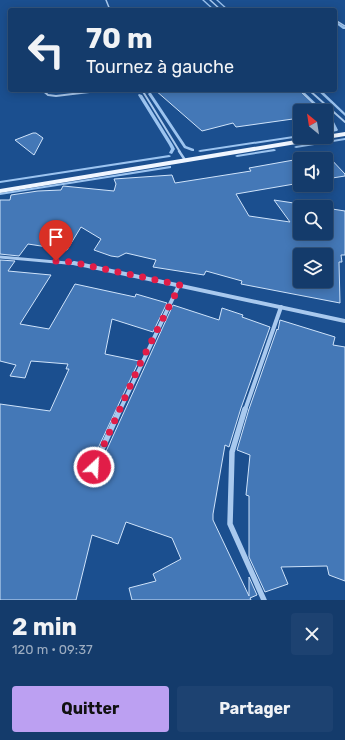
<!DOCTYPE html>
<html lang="fr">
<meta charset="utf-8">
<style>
body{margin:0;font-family:Rubik,sans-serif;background:#1d4271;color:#f1f3f6;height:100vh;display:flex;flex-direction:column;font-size:15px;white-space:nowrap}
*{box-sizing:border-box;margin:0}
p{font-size:13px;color:#9dadc1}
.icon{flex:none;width:22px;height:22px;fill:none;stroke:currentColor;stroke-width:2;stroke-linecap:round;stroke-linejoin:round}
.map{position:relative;height:600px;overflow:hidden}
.drawer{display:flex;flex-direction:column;background:#143b6b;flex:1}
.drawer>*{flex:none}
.guide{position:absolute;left:8px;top:8px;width:329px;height:84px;border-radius:4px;box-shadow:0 2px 10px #0003,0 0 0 1px #33557e;background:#143b6b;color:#f1f3f6;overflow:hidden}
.needle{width:26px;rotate:330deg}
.controls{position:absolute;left:293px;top:104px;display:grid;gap:8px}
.controls a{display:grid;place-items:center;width:40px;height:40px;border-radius:4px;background:#143b6b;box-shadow:0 2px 10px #0003,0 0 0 1px #33557e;font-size:20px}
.pin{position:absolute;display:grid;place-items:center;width:34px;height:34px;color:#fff;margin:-41px -17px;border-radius:50% 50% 50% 0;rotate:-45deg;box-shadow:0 0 4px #0007}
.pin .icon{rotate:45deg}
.me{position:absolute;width:44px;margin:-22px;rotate:25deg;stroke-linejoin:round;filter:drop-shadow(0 0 3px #0008)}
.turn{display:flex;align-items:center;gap:14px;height:84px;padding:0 12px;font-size:18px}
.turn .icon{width:52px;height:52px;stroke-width:2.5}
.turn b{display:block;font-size:28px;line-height:34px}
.round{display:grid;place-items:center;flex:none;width:42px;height:42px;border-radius:4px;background:#1d4271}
.head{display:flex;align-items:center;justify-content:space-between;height:68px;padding:0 12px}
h1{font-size:24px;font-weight:700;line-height:30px}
.action{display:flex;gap:8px;margin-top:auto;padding:8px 12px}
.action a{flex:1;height:46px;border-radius:4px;background:#bca0f2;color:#111;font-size:16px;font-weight:700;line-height:46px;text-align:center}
.action a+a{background:#1d4271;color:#f1f3f6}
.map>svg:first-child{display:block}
</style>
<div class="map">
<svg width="345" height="600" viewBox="0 0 345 600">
<rect width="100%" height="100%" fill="#1b4f8f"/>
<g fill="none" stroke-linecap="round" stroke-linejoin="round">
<!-- stream -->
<g fill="#9cc4f0" fill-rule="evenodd">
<polygon points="202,0 204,0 215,10 213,10"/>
<polygon points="216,0 218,0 229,10 227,10"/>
<polygon points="335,21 345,27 345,29 343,29 335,23"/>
<polygon points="298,90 302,90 324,111 320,111"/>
<polygon points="317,90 321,90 345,113 345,116"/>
<polygon points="149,93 151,93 186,146 194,149 194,151 192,151 184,148 148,94"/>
<polygon points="139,94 142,95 173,145 175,149 172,154 169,153 171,149 169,145 138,95"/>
<polygon points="326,114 333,120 338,130 337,131 326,133 326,131 334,129 330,121 326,117"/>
<polygon points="300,135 300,137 200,152 198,151 200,150"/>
<polygon points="345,138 345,140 296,148 294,147 296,146"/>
<polygon points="274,149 276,150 275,151 237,157 235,156 237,155"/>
<polygon points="169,155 171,156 170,157 0,183 0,181"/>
<polygon points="170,166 171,166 171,168 0,195 0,193"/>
</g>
</g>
<!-- building -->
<g fill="#4478b7" stroke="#cfe3fa" fill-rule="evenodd">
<polygon points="155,90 299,90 321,111 300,111 300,118 236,127 233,123 202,131"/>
<polygon points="33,133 36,133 43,138 34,155 15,140"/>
<polygon points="328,156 345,174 345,176 326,179 326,159 315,159"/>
<path d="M305,158L307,159H300V183L236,194L249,216L290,222L274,200L320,207H300V233H326V208L345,211V255H341L342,262H339L340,303L241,284L242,281L206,271L204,275L153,267L156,260L126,253L118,257L111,256L94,250L101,239L81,227L67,250L28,244L19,256L0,254V200H10L11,195L38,191L61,190L63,186L114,191L116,184L114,179L172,175L175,183L251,171L249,168ZM300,255H326V281H300Z"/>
<polygon points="0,260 15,261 8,271 51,275 20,324 49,329 75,284 135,297 136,294 167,303 153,332 112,319 105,354 139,361 84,478 87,484 92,482 173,305 219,320 222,308 243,315 242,317 270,327 241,408 229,447 225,445 213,514 213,520 249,596 249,577 257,595 250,598 251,600 132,600 129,588 156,581 153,574 181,559 172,538 126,522 118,544 92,535 76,600 0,600 0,404 50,411 69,369 66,369 68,364 31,361 25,378 10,376 16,365 0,361"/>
<polygon points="280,320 335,337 333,345 345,347 345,581 329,575 327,566 281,567 288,584 265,592 249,557 249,496 246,495 250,455 237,450 249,409 277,329 278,330"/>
</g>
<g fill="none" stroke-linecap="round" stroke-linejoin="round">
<!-- lane-far2 -->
<g stroke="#a9c9ee" stroke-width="1.5">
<polyline points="106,0 110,10"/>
<polyline points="210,0 221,10"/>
<polyline points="335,20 345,26"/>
</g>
<!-- lane-far1 -->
<g stroke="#a9c9ee" stroke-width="2">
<polyline points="42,90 48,95 56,96 106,90"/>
<polyline points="142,90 180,152"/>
<polyline points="309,90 345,122"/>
</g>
<!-- lane -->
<polyline stroke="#a9c9ee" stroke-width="2.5" points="179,151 185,160"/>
<!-- street-far2 -->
<polyline stroke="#a9c9ee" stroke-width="3" points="0,257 78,264"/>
<!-- street-far1 -->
<g stroke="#a9c9ee" stroke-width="4">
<polyline points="74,263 345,321"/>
<polyline points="120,410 179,285"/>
<polyline points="245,410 281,307"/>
</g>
<!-- street -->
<g stroke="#a9c9ee" stroke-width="5.5">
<polyline points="245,409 232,452 230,524 264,600"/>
<polyline points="88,480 120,409"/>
</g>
<!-- primary -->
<polygon fill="#f0f6ff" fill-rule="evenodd" points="345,132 345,136 0,193 0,189 314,137 326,137 326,135"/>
</g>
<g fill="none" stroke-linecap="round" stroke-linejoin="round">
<!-- route -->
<polyline stroke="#e11d48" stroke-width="7" stroke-dasharray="0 12.6" points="56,261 71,262 180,285 140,364 94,467"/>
</g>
</svg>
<div class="controls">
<a><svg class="needle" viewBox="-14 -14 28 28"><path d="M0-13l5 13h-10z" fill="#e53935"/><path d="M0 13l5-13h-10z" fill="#9dadc1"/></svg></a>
<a><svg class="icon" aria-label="sound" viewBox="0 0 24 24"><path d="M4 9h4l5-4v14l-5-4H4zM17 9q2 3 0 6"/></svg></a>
<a><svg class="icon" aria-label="search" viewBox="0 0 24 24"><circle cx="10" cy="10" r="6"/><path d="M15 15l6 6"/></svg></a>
<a><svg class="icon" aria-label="layers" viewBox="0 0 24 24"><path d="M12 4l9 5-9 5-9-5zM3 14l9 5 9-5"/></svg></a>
</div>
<div class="pin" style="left:56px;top:261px;background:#d93025"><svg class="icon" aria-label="arrive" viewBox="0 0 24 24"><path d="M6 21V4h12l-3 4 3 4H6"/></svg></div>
<svg class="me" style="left:94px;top:467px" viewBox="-20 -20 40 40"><circle r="17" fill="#e11d48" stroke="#fff" stroke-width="3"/><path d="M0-11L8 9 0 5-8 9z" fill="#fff"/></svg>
<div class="guide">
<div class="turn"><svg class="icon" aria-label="left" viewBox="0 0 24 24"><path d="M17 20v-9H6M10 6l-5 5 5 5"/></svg><div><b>70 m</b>Tournez à gauche</div></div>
</div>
</div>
<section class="drawer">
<div class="head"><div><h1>2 min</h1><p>120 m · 09:37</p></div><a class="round"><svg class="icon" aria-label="close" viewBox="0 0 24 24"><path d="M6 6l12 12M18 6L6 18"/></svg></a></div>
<div class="action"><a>Quitter</a><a>Partager</a></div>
</section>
